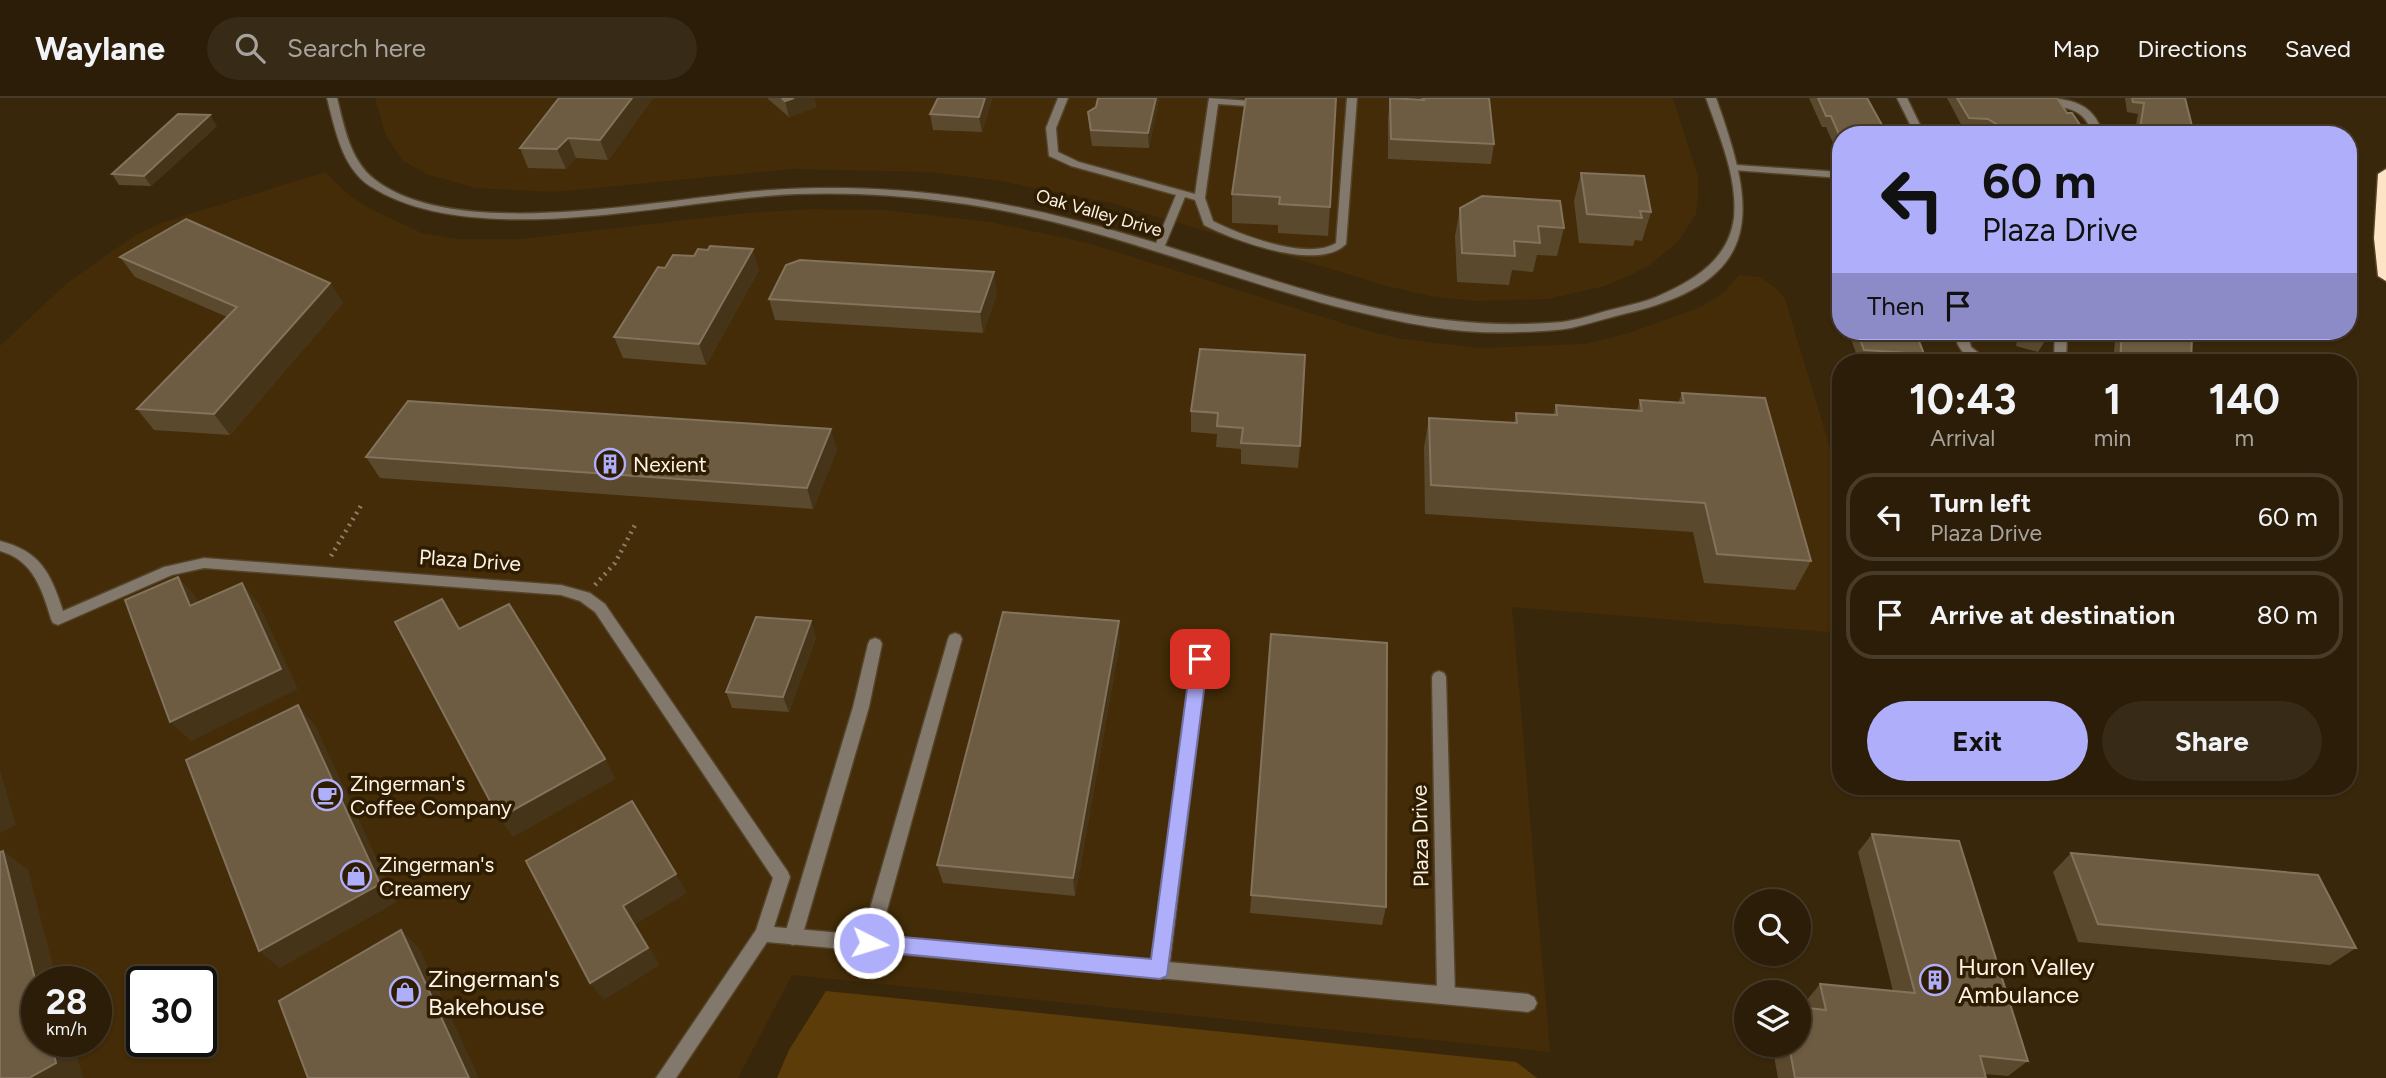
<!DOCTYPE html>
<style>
body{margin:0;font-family:Figtree,sans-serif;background:#372a16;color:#f1f3f6;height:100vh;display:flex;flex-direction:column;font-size:26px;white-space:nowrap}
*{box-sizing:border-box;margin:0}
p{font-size:23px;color:#a6a29c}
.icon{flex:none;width:38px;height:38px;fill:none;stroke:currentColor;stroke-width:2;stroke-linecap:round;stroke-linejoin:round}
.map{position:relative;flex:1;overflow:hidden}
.panel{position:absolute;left:1832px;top:256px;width:525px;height:441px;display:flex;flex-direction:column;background:#2b1d08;border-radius:28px;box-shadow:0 2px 5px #0004,0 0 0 2px #473b29}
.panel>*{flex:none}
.banner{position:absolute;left:1832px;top:28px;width:525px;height:214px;border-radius:28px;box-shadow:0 2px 5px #0004,0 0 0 2px #473b29;background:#afaefa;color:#111;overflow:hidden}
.tools{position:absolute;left:1734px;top:791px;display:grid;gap:14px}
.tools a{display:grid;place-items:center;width:77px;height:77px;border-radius:50%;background:#2b1d08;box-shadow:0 2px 5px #0004,0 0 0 2px #473b29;font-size:35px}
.speed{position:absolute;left:21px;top:868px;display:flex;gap:14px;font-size:35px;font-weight:700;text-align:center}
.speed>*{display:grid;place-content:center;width:91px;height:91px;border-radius:50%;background:#2b1d08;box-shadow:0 2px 5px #0004,0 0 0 2px #473b29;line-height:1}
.speed small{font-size:18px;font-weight:400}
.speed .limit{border:4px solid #111;border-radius:10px;background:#fff;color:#111}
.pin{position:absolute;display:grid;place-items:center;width:60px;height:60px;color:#fff;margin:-30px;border-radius:14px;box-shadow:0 4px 10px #0006}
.me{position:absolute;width:77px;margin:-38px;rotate:95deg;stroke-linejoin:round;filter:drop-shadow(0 0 5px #0008)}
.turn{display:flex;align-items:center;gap:24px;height:147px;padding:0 35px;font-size:32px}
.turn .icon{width:91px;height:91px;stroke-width:2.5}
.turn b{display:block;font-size:49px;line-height:60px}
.then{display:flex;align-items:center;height:66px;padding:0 35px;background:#0003;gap:14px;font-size:26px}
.eta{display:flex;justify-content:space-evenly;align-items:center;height:119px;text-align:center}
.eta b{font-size:42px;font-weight:700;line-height:49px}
.button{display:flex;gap:14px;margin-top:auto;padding:14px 35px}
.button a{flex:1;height:80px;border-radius:42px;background:#afaefa;color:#111;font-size:28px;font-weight:700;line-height:80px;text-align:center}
.button a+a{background:#372a16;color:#f1f3f6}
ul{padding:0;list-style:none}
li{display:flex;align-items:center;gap:21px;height:88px;margin:0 14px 10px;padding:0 21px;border:4px solid #473b29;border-radius:28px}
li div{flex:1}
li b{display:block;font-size:26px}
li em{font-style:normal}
header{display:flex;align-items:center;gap:42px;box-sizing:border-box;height:98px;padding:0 35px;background:#2b1d08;border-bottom:2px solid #473b29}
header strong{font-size:33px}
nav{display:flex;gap:38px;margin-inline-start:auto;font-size:24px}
.search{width:490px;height:63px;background:#372a16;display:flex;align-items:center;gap:18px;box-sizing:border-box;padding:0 24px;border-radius:38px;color:#a6a29c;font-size:26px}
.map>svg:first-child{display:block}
</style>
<header>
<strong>Waylane</strong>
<div class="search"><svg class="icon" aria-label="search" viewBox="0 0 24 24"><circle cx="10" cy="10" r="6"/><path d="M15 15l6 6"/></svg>Search here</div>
<nav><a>Map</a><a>Directions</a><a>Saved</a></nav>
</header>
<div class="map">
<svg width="2386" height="980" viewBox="0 0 2386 980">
<rect width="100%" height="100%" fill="#39270b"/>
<!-- built -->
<g fill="#432c07" fill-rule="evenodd">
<polygon points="375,0 1673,0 1698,79 1698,99 1696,116 1678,144 1650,167 1630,177 1605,188 1548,201 1475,203 1429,198 1387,188 1112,105 1000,83 930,74 793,71 554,94 475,90 427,76 403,63 386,38"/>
<path d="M325,74L350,98L371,111L422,135L456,141H521L746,115L813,111L885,112L990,124L1088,145L1368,233L1403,241L1480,250L1585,246L1629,235L1701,209L1725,193L1739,177L1759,179L1776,190L1785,201L1841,386V535L1512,509L1550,954L792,877L738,980H0V248L67,185L134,138L161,125ZM37,884H96V943H37ZM142,884H201V943H142Z"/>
</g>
<!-- green -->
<polygon fill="#5c3d0a" points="826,893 1516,964 1537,980 777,980 789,952"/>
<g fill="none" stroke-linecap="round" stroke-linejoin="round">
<!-- service casing -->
<g stroke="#54442a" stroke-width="3">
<g id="service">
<path d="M1058,0H1068L1056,30L1058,54L1079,64L1195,96L1209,0L1265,4V8L1262,9L1218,6L1205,100L1213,123C1240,137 1308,163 1336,145L1347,0H1357L1346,146C1319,174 1235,143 1204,127L1195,102L1185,99L1164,150L1159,153L1155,152L1154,150L1176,97L1071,68L1049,58L1046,30Z"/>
<polygon points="1897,0 1907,0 1922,31 1983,34 1988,37 1915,36"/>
<path d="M2030,0C2063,0 2093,0 2103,37H2093C2082,0 2053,14 2030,0Z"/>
<polygon points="1737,67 1841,74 1841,80 1733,72 1733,68"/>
<path d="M1955,233H1967L1971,249L1990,264C1970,264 1956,254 1955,233Z"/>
<polygon points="2055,233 2067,233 2066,264 2054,264"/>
<polygon points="955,535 960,537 962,541 878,845 875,851 869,853 863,851 860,845 948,541 950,537"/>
<polygon points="875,540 880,542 882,546 869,609 802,839 799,845 793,847 787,845 784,839 853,609 868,546 870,542"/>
<polygon points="1200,555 1205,557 1207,561 1169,871 1166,877 1160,879 1154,877 1151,871 1193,561 1195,557"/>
<polygon points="1439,573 1444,575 1446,579 1455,897 1452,903 1446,906 1440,903 1437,897 1432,579 1434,575"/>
</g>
</g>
<!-- minor casing -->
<g stroke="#54442a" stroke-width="3">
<path id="minor" d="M0,443C40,453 51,475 63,513L164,469L204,460L561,487L590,495L605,506L788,774L790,779L774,829L1528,896L1534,899L1537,905L1534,911L1528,914L767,844L676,980H656L756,832L773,780L595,514L580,503L561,497L204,470L172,477L58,527L53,525L51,521C42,491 33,462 0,453Z"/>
</g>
<!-- tertiary casing -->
<g stroke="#54442a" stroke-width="3">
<path id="tertiary" d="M327,0H337C344,28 350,62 374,81C457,147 669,99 771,92C830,88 892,90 952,98C1012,106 1071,120 1129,137C1277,180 1403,238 1562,224C1578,222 1595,216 1610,212C1629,207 1648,204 1665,195C1698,180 1729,159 1734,120C1738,80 1719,37 1706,0H1716C1754,107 1769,178 1636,213C1614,218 1592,225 1571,230C1548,234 1502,235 1479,234C1432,232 1384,220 1338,209C1208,175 1085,121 950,104C890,96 827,93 766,98C656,107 467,151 370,88C342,70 335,31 327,0Z"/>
</g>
<!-- motorway casing -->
<g stroke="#54442a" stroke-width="3">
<polygon id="motorway" points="2386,71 2386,183 2378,178 2374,140 2378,76"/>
</g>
<!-- path -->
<g stroke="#8d7e69" stroke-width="4.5" stroke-dasharray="2 5" stroke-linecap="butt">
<polyline points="331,458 362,406"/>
<polyline points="595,487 615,465 635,427"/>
</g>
<!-- service -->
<use href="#service" fill="#82786b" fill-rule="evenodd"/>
<!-- minor -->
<use href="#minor" fill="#82786b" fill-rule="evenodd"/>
<!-- tertiary -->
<use href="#tertiary" fill="#82786b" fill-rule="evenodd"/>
<!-- motorway -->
<use href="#motorway" fill="#fde4c5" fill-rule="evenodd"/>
</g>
<!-- wall -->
<g fill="#5b492e">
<polygon points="559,0 653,0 608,62 576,60 566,71 528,70 520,50"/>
<polygon points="767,0 814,0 816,9 789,19"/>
<polygon points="992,0 982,34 933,32 930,16"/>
<polygon points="1098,0 1159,0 1149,50 1092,48 1089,29 1088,14 1096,9"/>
<polygon points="1246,0 1330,109 1328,138 1278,135 1278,127 1232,125 1232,96"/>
<polygon points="1390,0 1420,2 1420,0 1489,0 1494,46 1491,66 1388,61 1388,20"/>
<polygon points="1809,0 1867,0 1886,37 1841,37 1841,52 1836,52 1826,29 1822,29"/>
<polygon points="1947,0 2057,0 2067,15 2087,37 1970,37 1973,31 1963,30"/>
<polygon points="2125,0 2185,0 2193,32 2209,37 2134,37 2138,16 2127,14"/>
<polygon points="217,28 151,88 119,87 112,76"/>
<polygon points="1581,75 1651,114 1642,143 1635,142 1633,148 1579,145 1574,103"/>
<polygon points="1460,110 1564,130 1557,158 1537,157 1533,174 1512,172 1509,187 1457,184 1455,138"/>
<polygon points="694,158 759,172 706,267 623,260 614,239 665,170"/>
<polygon points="120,159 330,185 343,205 230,337 154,332 137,311 227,219 135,179"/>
<polygon points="997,195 983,235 775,222 769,201"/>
<polygon points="1848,233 1915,233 1924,256 1919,264 1881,264 1859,263"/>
<polygon points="2019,233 2047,233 2045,243 2038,254 2016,248"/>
<polygon points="2116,233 2188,233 2191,264 2113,264"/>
<polygon points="1200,251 1300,348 1298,370 1241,366 1241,351 1216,349 1217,336 1191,334 1191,313"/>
<polygon points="1682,295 1811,463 1795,492 1704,485 1693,434 1425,416 1424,349 1429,320 1514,325 1516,315 1553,317 1556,307 1637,312 1640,302 1678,305"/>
<polygon points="837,352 813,411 380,380 366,359"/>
<polygon points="1271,536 1386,809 1382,827 1250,815"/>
<polygon points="816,539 789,614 732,610 726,594"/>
<polygon points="1120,543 1075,798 943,785 937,767"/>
<polygon points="1872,736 2028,963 2008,978 1985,976 1986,980 1778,980 1772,947 1799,947 1807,910 1806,903 1820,886 1893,893 1858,754"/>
<polygon points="2071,755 2356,850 2330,867 2078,844 2053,774"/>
</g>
<!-- shaded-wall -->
<g fill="#463418">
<polygon points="632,0 653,0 608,62 600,42"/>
<polygon points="794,0 814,0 816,9 789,19 785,3"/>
<polygon points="985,0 992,0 982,34 979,19"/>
<polygon points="1156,0 1159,0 1149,50 1148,35"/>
<polygon points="210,17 217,28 151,88 144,78"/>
<polygon points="568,40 576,60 566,71 557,51"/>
<polygon points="753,151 759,172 706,267 699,246"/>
<polygon points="994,174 997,195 983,235 980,214"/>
<polygon points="330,185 343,205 230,337 214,316"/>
<polygon points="831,331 837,352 813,411 807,390"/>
<polygon points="178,479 196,499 209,529 190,508"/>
<polygon points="242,485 259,506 298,591 191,643 170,624"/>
<polygon points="442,501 456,522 473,551 459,531"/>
<polygon points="811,523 816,539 789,614 783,599"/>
<polygon points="1119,523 1120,543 1075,798 1073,780"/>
<polygon points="298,607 315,627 397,804 280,870 259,853"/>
<polygon points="605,661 616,681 513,739 499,720"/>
<polygon points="0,671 16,727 0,735"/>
<polygon points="3,753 28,771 57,884 37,884 37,889"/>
<polygon points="676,776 687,795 636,826 660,867 604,902 590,885 623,808"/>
<polygon points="401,832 419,850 479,980 469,980"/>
<polygon points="51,943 73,943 83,980 29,980"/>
</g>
<!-- building -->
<g fill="#6d5b42" stroke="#83735c" stroke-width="2">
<polygon points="559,0 632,0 600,42 568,40 557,51 520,50"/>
<polygon points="782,0 794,0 785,3"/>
<polygon points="938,0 985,0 979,19 930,16"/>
<polygon points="1098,0 1156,0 1148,35 1091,32 1088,14 1096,9"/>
<polygon points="1246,0 1336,0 1330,109 1279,106 1280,99 1232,96"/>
<polygon points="1390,0 1424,2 1423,0 1489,0 1494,46 1391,41"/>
<polygon points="1818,0 1867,0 1887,36 1841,37 1841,41 1831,18 1826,18"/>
<polygon points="1957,0 2057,0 2067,15 2072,15 2087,37 1978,37 1974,29 1993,29 1996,26 1988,21 1969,20"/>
<polygon points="2132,0 2185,0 2193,32 2209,37 2139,37 2144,5 2133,4"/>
<polygon points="178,16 210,17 144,78 112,76"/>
<polygon points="1581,75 1644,78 1651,114 1640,113 1642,120 1587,116"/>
<polygon points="1482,98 1560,103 1564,130 1538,128 1540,145 1514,143 1515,158 1462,155 1460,110"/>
<polygon points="186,121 330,185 214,316 137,311 237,209 120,159"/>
<polygon points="710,148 753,151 699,246 614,239 658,169 665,170 673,157 694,158 698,151 708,152"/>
<polygon points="800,162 994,174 980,214 769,201 786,167"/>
<polygon points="1857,233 1915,233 1924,256 1864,252"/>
<polygon points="2024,233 2047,233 2045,243 2023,237"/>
<polygon points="2122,233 2188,233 2188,238 2192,239 2191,264 2120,264"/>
<polygon points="1200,251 1305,257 1300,348 1241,345 1243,330 1217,328 1218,315 1191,313"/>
<polygon points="1682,295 1765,300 1811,463 1717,456 1705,405 1431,387 1429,320 1517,325 1516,315 1557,317 1556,307 1642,313 1640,302 1684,305"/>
<polygon points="408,303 831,331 807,390 366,359"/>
<polygon points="178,479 190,508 242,485 281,571 170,624 125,502"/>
<polygon points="442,501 459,531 509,506 605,661 499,720 395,524"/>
<polygon points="1003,514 1119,523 1073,780 937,767"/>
<polygon points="756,519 811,523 783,599 726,594"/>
<polygon points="1271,536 1387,545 1386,809 1251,797"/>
<polygon points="298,607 380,786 259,853 186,662"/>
<polygon points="632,703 676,776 623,808 648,850 590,885 526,763"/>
<polygon points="1872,736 1959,743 2028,963 1980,958 1986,980 1795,980 1789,947 1799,947 1799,909 1826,912 1820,886 1915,895"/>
<polygon points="3,753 37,889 37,943 51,943 56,965 29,980 0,980 0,754"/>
<polygon points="2071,755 2318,777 2356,850 2098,826"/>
<polygon points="401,832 469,980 308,980 279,903"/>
</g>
<!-- route -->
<polygon fill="#afaefa" stroke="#7271a2" stroke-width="2" points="1200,554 1208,561 1167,878 1160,881 862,852 859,845 862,839 869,836 1151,861 1191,561"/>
<!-- icons -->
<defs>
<g id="building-ring" transform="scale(1.575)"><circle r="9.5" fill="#2f1d02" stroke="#afaefa" stroke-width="1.5"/><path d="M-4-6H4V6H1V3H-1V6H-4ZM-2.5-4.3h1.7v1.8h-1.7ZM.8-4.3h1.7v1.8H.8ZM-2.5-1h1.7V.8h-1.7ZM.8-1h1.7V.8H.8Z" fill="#afaefa"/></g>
<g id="cafe-ring" transform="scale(1.575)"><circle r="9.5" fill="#2f1d02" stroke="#afaefa" stroke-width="1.5"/><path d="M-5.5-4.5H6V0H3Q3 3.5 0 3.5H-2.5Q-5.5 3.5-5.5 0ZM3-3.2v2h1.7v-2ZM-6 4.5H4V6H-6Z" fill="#afaefa"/></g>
<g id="shop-ring" transform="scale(1.575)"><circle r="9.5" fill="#2f1d02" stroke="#afaefa" stroke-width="1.5"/><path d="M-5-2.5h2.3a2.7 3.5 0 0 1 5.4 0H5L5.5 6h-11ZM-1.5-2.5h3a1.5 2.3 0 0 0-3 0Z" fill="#afaefa"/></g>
</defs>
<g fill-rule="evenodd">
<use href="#building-ring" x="610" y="366"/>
<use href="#cafe-ring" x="327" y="697"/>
<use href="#shop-ring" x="356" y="778"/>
<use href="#building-ring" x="1935" y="882"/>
<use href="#shop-ring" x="405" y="894"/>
</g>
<g text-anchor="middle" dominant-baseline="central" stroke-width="7" stroke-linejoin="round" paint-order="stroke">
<!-- far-street labels -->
<g font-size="18" fill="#fdf3e7" stroke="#2f1d02">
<text transform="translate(1099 115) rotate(16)">Oak Valley Drive</text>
</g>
<!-- poi labels -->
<g font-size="21" fill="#fdf3e7" stroke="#2f1d02" text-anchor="start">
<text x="633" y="366">Nexient</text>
<text x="350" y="685">Zingerman's<tspan x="350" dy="24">Coffee Company</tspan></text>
<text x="379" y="766">Zingerman's<tspan x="379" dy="24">Creamery</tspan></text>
</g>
<!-- street labels -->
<g font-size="21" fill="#fdf3e7" stroke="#2f1d02">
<text transform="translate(470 462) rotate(4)">Plaza Drive</text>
<text transform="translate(1420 738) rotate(-91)">Plaza Drive</text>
</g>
<!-- near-poi labels -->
<g font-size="24" fill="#fdf3e7" stroke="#2f1d02" text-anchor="start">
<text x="1958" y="868">Huron Valley<tspan x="1958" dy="28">Ambulance</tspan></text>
<text x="428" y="880">Zingerman's<tspan x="428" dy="28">Bakehouse</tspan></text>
</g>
</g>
</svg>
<div class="tools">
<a><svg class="icon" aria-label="search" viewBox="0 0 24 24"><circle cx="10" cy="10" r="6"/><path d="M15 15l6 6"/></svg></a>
<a><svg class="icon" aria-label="layers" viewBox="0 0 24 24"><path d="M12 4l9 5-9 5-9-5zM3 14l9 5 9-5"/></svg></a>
</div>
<div class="speed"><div>28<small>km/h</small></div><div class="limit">30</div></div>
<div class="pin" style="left:1200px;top:561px;background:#d93025"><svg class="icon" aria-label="arrive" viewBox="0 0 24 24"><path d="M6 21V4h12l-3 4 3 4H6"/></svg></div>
<svg class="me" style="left:869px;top:845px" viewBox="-20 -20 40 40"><circle r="17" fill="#afaefa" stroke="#fff" stroke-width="3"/><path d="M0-11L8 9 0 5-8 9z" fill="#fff"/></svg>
<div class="banner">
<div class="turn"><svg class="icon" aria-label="left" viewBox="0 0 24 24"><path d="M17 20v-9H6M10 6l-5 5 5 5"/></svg><div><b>60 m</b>Plaza Drive</div></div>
<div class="then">Then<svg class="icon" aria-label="arrive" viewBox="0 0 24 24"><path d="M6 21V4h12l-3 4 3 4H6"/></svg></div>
</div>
<section class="panel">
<div class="eta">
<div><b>10:43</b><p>Arrival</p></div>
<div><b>1</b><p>min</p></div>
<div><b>140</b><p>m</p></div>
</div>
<ul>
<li><svg class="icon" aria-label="left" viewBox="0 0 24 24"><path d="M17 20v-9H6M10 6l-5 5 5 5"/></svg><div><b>Turn left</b><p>Plaza Drive</p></div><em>60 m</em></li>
<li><svg class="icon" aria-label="arrive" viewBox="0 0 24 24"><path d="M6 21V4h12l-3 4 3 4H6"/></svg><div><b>Arrive at destination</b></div><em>80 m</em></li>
</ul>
<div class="button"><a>Exit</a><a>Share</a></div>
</section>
</div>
